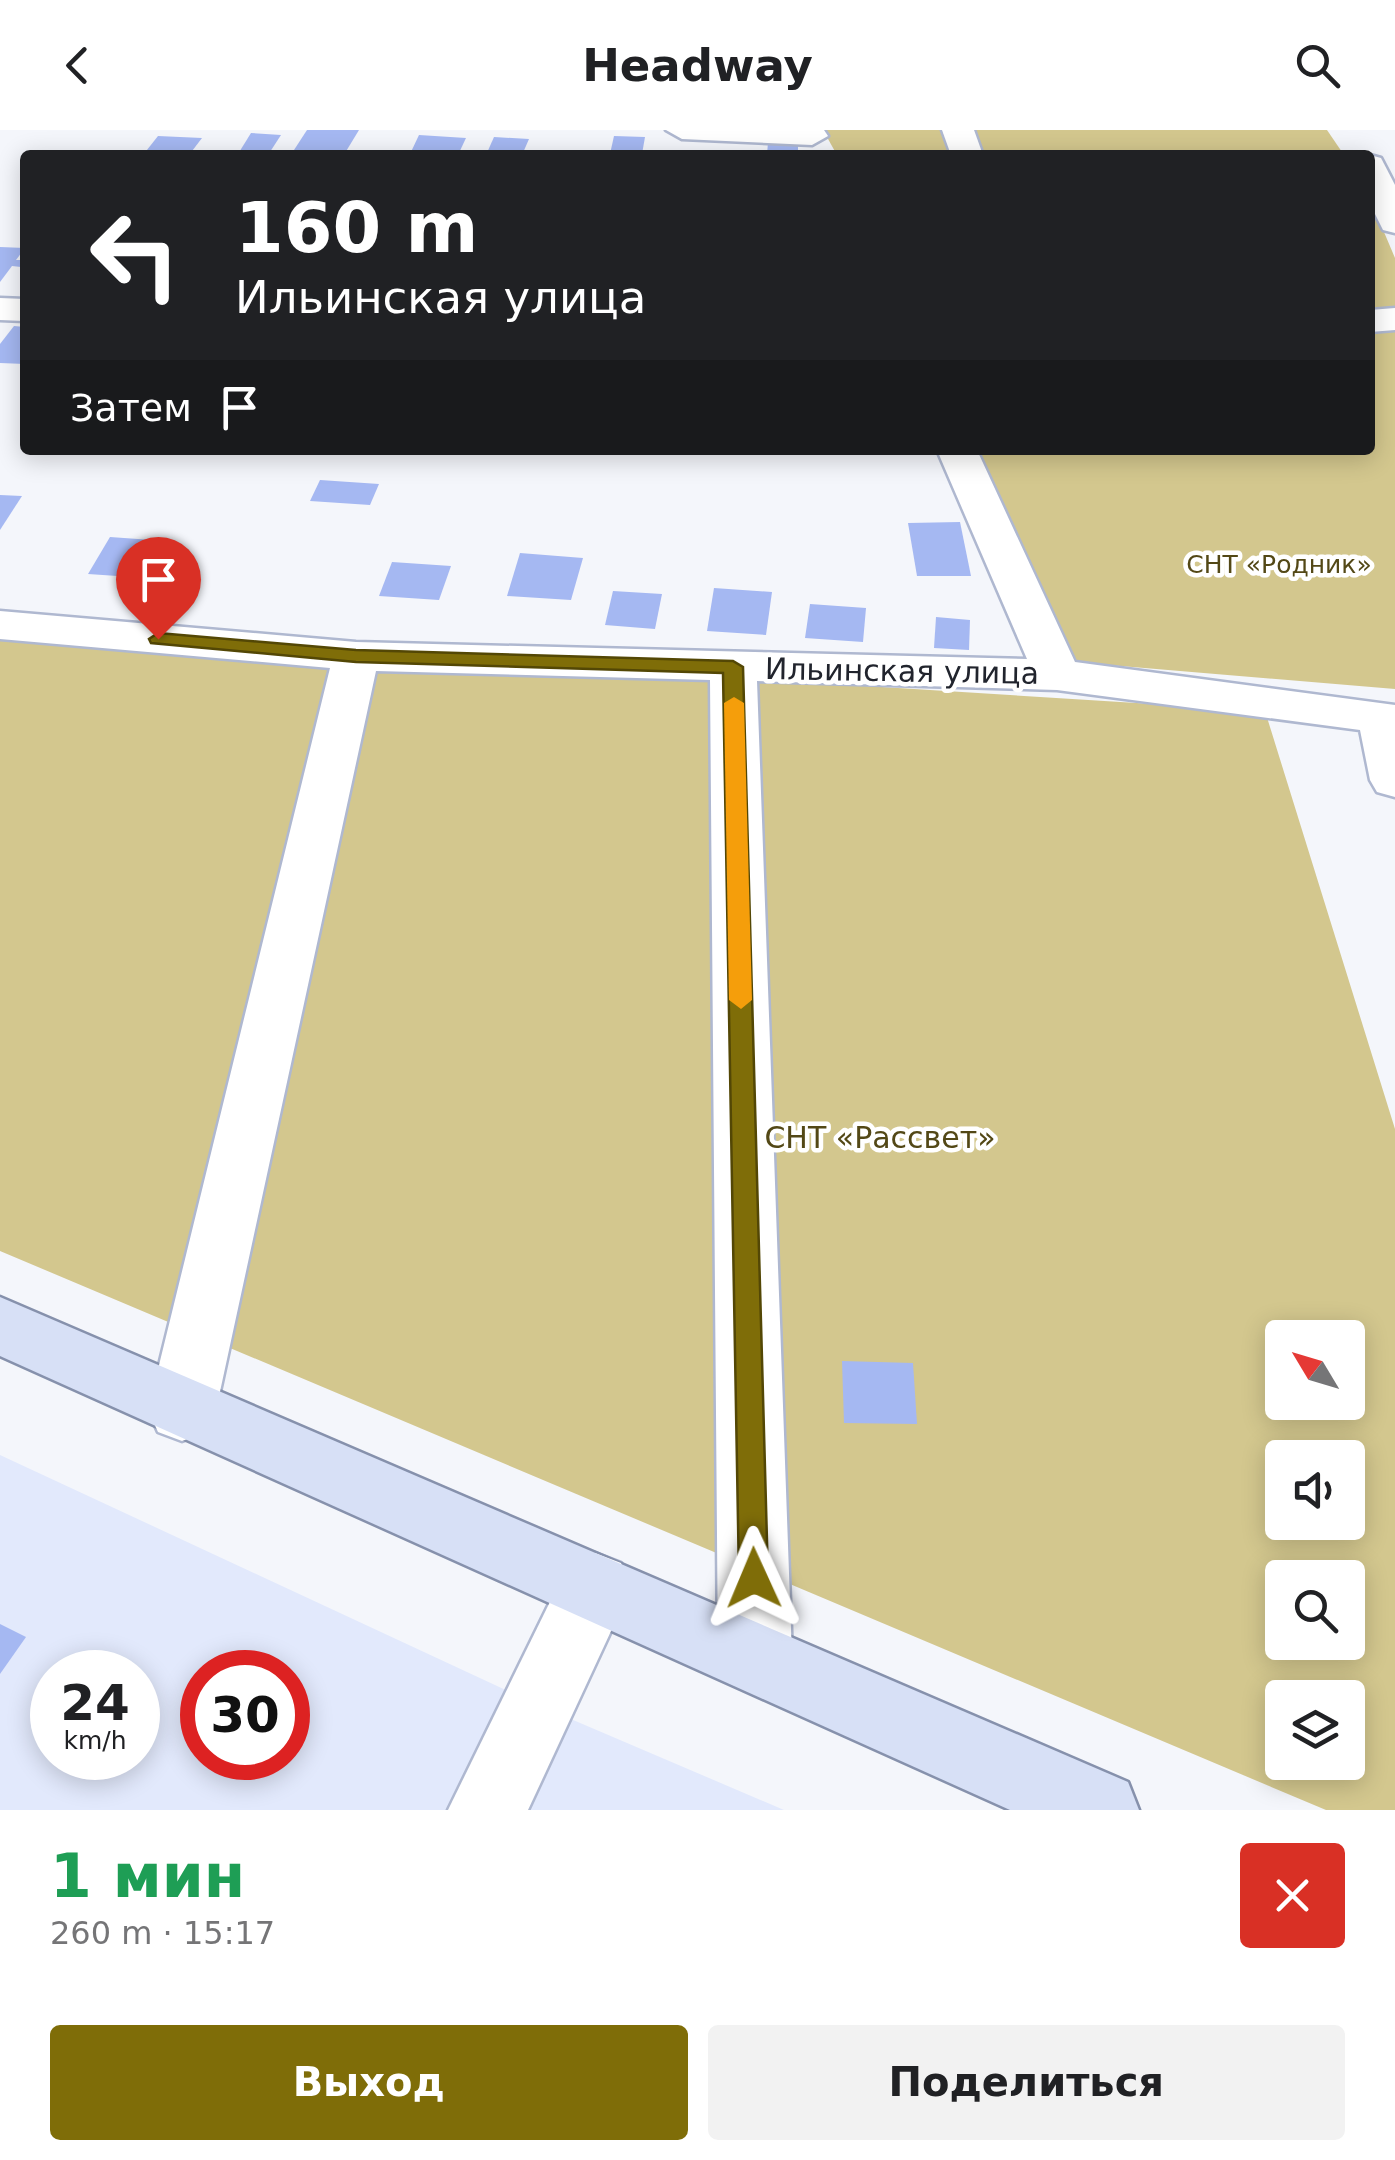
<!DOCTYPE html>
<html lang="ru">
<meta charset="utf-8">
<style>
body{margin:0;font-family:"DejaVu Sans",sans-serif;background:#f2f2f2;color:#202124;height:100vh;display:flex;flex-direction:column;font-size:38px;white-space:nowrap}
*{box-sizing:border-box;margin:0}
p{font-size:32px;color:#757577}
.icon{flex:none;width:55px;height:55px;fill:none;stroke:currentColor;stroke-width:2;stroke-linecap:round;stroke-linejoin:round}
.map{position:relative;height:1680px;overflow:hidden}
.drawer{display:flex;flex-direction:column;background:#fff;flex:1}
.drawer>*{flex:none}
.top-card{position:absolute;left:20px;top:20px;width:1355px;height:305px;border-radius:10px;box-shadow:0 5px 25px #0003;background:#202124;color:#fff;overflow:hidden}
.needle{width:65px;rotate:308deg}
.buttons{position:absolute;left:1265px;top:1190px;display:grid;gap:20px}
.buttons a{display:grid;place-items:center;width:100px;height:100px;border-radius:10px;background:#fff;box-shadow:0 5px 25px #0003;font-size:50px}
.speed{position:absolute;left:30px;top:1520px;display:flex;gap:20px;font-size:50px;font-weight:700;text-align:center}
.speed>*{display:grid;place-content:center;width:130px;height:130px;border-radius:50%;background:#fff;box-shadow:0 5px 25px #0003;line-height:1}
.speed small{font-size:25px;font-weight:400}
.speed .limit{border:15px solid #d22;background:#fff;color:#111}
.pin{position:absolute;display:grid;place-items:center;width:85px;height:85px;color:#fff;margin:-102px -42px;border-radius:50% 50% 50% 0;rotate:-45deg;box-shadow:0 0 10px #0007}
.pin .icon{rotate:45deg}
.me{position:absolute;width:110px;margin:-55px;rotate:359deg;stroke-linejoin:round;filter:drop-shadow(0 0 8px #0008)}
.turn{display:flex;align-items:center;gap:35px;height:210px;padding:0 50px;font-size:45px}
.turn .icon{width:130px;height:130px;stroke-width:2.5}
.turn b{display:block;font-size:70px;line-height:85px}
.then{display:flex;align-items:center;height:95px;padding:0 50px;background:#0003;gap:20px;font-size:38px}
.round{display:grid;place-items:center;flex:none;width:105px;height:105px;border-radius:10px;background:#f2f2f2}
.head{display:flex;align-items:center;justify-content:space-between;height:170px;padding:0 50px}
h1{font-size:60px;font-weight:700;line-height:75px;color:#1e9e55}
.primary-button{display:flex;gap:20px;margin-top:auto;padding:20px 50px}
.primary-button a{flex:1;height:115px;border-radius:10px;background:#7f6d08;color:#fff;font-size:40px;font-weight:700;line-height:115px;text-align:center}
.primary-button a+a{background:#f2f2f2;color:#202124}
header{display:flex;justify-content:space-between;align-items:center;height:130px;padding:0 50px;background:#fff;font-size:45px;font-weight:700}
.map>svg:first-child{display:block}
</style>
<header><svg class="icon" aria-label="back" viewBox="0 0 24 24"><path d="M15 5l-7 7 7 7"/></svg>Headway<svg class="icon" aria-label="search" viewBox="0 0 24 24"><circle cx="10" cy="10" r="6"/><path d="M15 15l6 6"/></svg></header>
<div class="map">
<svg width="1395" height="1680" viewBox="0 0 1395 1680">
<rect width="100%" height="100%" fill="#f4f6fb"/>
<!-- built -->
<path fill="#e2e9fc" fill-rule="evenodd" d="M0,1325L538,1575L784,1680H0ZM52,1542H138V1628H52ZM202,1542H288V1628H202Z"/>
<!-- green -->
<g fill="#d3c78e" fill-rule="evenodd">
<polygon points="823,0 1327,0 1344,25 837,25"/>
<polygon points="1370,69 1395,128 1395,559 1073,532 967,320 1370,320"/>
<path d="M0,502L1265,581L1395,999V1680H1326L0,1121ZM1282,1208H1348V1272H1282ZM1282,1328H1348V1392H1282ZM1282,1448H1348V1512H1282ZM1282,1568H1348V1632H1282Z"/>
</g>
<!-- building -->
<g fill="#a5b8f2">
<polygon points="307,0 359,0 345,23 294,20"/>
<polygon points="251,3 281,5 268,25 238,24"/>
<polygon points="419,5 466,8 458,25 410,24"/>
<polygon points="158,6 202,8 189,25 143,25"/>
<polygon points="614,6 645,7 642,24 610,24"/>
<polygon points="494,7 529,9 522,25 486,25"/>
<polygon points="768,12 798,12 798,25 767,25"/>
<polygon points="0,117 25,118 16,130 25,130 21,137 12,136 0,152"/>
<polygon points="14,196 25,197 25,234 0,233 0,214"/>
<polygon points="320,350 379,354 370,375 310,371"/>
<polygon points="0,365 22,366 0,400"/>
<polygon points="960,392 971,446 917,446 908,393"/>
<polygon points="110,407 152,410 132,447 88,444"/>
<polygon points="520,423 583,428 571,470 507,466"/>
<polygon points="392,432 451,436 439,470 379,466"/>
<polygon points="714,458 772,462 766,505 707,501"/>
<polygon points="613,461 662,464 655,499 605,495"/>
<polygon points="810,474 866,478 863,512 805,508"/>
<polygon points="936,487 970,490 969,520 934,518"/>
<polygon points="842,1231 913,1233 917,1294 844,1293"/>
<polygon points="0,1494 26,1507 0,1544"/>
</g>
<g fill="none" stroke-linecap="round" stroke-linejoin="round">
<!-- minor casing -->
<g stroke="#afb8d0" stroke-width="5">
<g id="minor">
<polygon points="666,0 824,0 828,6 812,15 682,9"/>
<polygon points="942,0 974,0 983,25 951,25"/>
<polygon points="1370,25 1381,28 1395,55 1395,103 1383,100 1370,74"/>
<polygon points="0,168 25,169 25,191 0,190"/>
<polygon points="1395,178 1395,200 1370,202 1370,180"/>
<polygon points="937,320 977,320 1075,532 1395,575 1395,667 1377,662 1370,650 1360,600 1057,560 757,551 792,1527 781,1553 755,1564 729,1553 718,1527 710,550 376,541 216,1280 206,1302 182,1311 158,1302 148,1280 330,538 0,509 0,481 356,512 1027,529"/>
<polygon points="595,1423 621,1433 631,1458 528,1680 448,1680 569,1433"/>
</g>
</g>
<!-- major casing -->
<g stroke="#8691ac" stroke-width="5">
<polygon id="major" points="0,1167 1128,1652 1139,1680 1010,1680 0,1226"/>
</g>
<!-- minor -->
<use href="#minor" fill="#fff" fill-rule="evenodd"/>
<!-- major -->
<use href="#major" fill="#d7e0f6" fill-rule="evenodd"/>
</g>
<!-- route -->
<polygon fill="#7f6d08" stroke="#534705" stroke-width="2.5" points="158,503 356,520 733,531 743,537 768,1448 764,1459 754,1463 743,1459 739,1448 723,543 356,532 151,513 149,509"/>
<!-- slow -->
<polygon fill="#f59e0b" points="734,567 744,573 752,870 741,879 729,870 724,573"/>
<g text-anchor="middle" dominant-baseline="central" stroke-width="9" stroke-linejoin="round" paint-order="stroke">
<!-- far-park labels -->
<g font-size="25" fill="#534816" stroke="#fff">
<text x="1279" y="434">СНТ «Родник»</text>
</g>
<!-- street labels -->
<g font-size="30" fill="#21242d" stroke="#fff">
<text transform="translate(902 541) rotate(1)">Ильинская улица</text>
</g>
<!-- park labels -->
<g font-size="30" fill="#534816" stroke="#fff">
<text x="880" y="1007">СНТ «Рассвет»</text>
</g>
</g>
</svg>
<div class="buttons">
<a><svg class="needle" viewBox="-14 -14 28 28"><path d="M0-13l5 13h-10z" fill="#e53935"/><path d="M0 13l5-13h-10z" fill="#757577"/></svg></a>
<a><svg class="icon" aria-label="sound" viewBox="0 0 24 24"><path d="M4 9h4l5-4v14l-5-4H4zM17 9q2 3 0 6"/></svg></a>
<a><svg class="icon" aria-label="search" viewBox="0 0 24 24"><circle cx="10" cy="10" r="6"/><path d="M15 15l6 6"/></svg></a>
<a><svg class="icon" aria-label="layers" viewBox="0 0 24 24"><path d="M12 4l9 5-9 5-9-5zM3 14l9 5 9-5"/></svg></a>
</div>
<div class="speed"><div>24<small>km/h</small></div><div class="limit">30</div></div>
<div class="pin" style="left:158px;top:509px;background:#d93025"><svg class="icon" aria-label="arrive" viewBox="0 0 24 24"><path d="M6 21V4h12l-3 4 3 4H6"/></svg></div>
<svg class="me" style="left:754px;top:1448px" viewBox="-20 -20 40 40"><path d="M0-17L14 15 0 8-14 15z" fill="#7f6d08" stroke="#fff" stroke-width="4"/></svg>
<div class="top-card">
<div class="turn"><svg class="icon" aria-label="left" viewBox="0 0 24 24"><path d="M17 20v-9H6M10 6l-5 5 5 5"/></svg><div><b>160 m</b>Ильинская улица</div></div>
<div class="then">Затем<svg class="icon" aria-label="arrive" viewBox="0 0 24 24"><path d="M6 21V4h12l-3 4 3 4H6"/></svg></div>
</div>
</div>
<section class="drawer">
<div class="head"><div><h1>1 мин</h1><p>260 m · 15:17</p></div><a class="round" style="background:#d93025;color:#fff"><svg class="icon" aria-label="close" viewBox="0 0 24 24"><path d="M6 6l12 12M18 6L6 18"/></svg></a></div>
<div class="primary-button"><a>Выход</a><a>Поделиться</a></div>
</section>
